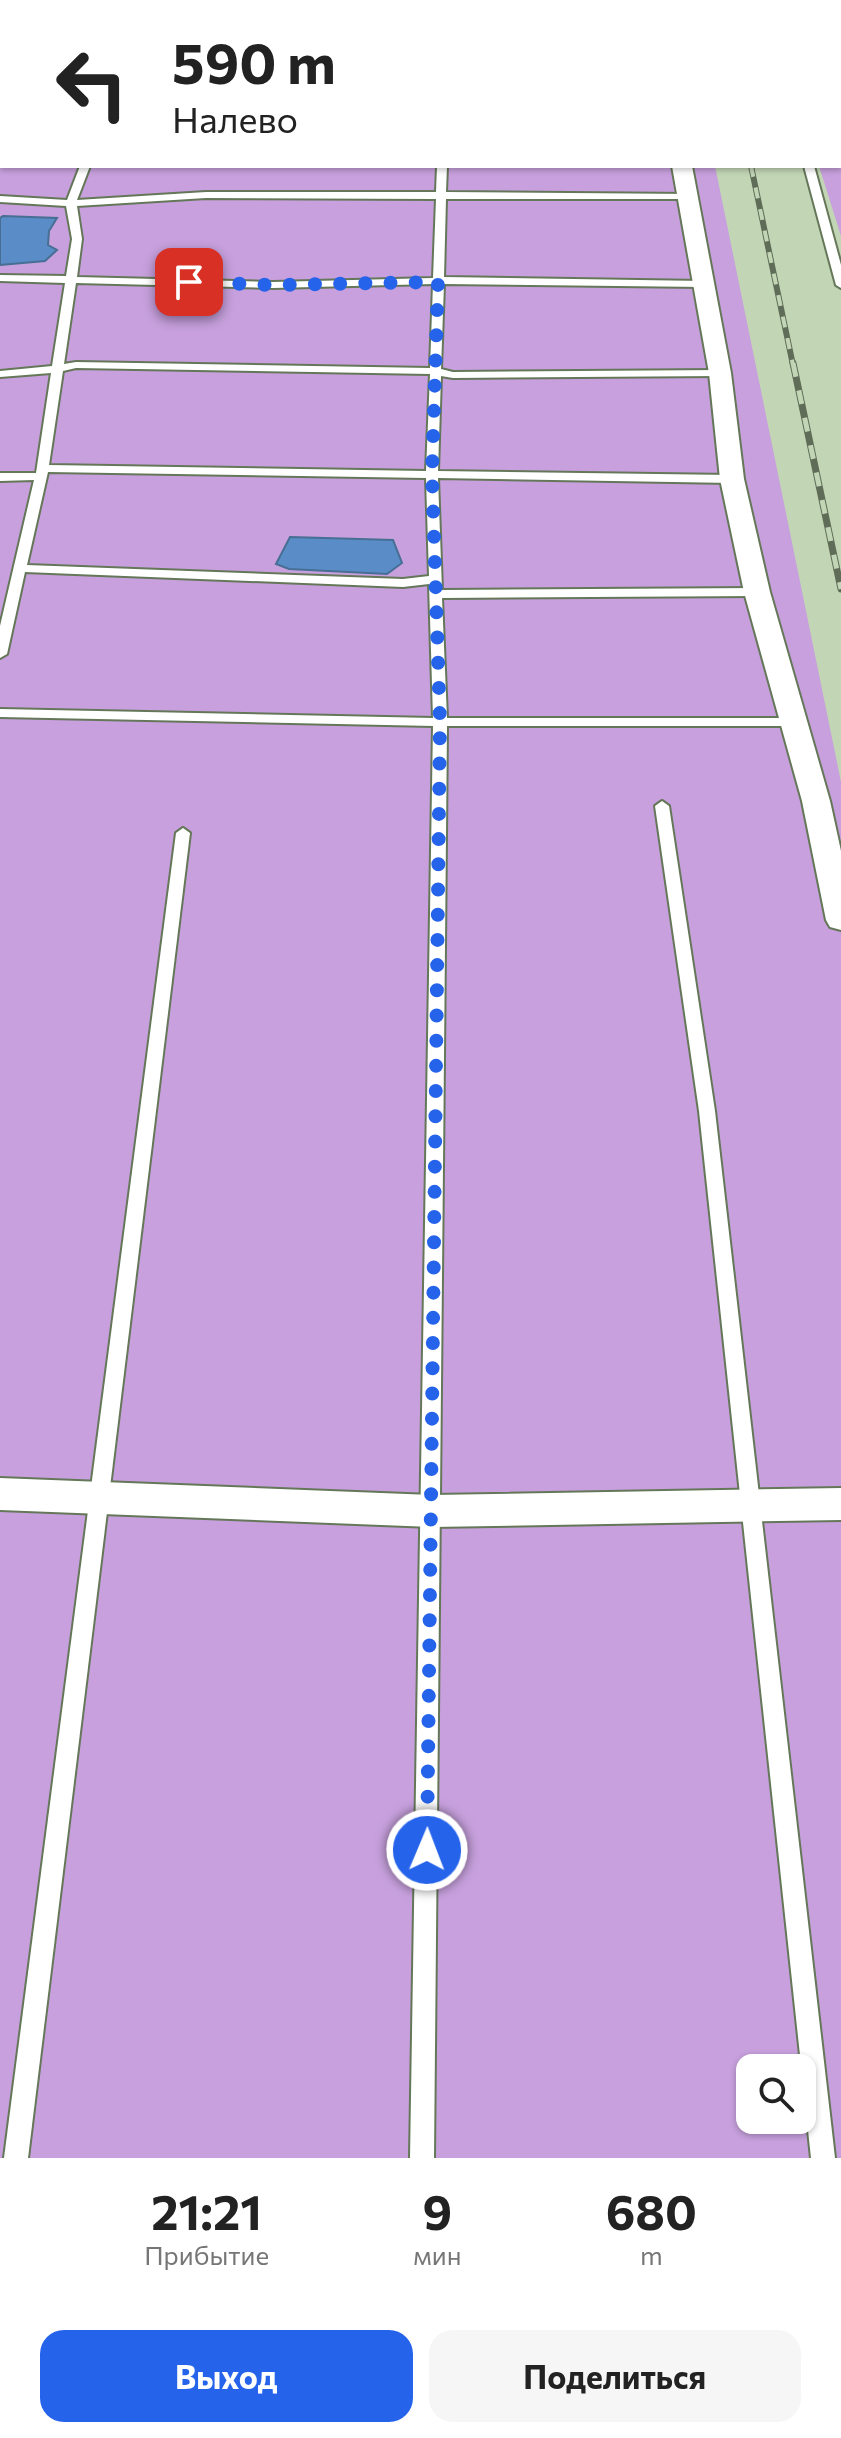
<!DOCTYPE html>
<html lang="ru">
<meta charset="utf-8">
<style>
body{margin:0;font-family:Commissioner,sans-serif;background:#f6f6f6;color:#222;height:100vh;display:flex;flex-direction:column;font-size:30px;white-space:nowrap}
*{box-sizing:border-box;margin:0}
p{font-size:26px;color:#767676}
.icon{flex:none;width:44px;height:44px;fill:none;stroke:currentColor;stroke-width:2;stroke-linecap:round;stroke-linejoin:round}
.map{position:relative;height:2158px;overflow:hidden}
.details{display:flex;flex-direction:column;background:#fff;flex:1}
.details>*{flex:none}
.top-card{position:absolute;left:0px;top:0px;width:842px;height:168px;box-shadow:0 2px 6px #0004;background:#fff;color:#222;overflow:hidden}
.controls{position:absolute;left:736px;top:2054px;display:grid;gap:16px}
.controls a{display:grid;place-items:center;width:80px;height:80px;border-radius:16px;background:#fff;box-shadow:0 2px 6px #0004;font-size:40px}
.pin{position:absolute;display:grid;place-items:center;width:68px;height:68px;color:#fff;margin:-34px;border-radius:16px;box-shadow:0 4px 12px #0006}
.me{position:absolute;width:88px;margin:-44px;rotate:1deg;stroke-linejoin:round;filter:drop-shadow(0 0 6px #0008)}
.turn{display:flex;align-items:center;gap:28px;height:168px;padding:0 40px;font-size:36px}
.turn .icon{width:104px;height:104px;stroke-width:2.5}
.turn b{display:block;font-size:56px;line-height:68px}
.eta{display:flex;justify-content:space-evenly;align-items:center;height:136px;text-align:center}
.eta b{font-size:48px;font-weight:700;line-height:56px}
.cta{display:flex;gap:16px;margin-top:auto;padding:16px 40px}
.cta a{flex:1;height:92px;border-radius:24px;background:#2563eb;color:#fff;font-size:32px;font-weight:700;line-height:92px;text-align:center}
.cta a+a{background:#f6f6f6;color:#222}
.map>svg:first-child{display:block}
</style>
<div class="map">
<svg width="841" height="2158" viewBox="0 0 841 2158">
<rect width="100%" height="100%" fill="#c2d6b5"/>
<!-- green -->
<g fill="#c7a0dd" fill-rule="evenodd">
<path d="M0,0H681L2,2V166H715L841,782V2158H0ZM750,2068H802V2120H750Z"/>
<polygon points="768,0 841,0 841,236 819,166 840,166 840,2"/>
</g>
<!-- water -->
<g fill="#5a8dc8" stroke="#476e93" stroke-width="2">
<polygon points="3,216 57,218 49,231 48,245 57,250 45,261 0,265 0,218"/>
<polygon points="290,537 393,540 402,563 387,574 289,569 276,564"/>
</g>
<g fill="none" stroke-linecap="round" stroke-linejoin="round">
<!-- lane casing -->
<g stroke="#657759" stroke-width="4">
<g id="lane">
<rect x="442" y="0" width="8" height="2"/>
<polygon points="757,0 765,0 766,2 758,2"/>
<polygon points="824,0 841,0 841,5 840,2"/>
<rect x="840" y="39" width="1" height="6"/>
<rect x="0" y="119" width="2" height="6"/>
<path d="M80,166H90L77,200L206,192H436L437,166H447L446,192L692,194V198L688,199H446L444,277L704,281L709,284L704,287L444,284L441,369L453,372L720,370L726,373L720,376L453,378L441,376L438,471L732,475L738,479L732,483L438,478L442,590L757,588L763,592L757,596L442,598L447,718H796L803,722L796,726H447L434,2158H410L433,726L0,717V709L433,718L429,584L403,587L25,572L7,654L0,658V626L34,480L0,481V473H36L51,373L0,377V371L52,366L65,283L0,281V275L66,276L72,239L66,206L0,202V196L67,200ZM206,198L436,199L433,278L273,282L77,277L82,239L77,206ZM76,283L273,288L433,284L430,368L76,362L64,364ZM76,368L430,374L426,471L49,465L63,371ZM48,472L426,478L429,576L403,579L27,565Z"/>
<polygon points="804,166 814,166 841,265 841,288 836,285"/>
<polygon points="662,801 669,806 715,1111 835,2158 811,2158 699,1111 655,806"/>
<polygon points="183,828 190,833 28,2158 4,2158 176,833"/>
</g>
</g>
<!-- street casing -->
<g stroke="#657759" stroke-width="4">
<g id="street">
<rect x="653" y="0" width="18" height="2"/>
<polygon points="672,166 692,166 731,373 744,479 770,592 830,801 841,851 841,930 830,927 826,920 802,801 744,592 720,479 709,373"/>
<polygon points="0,1478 432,1495 841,1488 841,1520 432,1527 0,1510"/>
</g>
</g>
<!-- lane -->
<use href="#lane" fill="#fff" fill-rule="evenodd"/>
<!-- street -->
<use href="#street" fill="#fff" fill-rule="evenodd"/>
<!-- rail-far1 casing -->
<g stroke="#5f6c57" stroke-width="6">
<polyline id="rail-far1" points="751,166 793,365"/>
</g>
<!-- rail casing -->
<g stroke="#5f6c57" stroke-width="7">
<polyline id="rail" points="793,363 841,589"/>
</g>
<!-- rail-far1 -->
<use href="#rail-far1" stroke="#c2d6b5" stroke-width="4" stroke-dasharray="11" stroke-linecap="butt"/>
<!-- rail -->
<use href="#rail" stroke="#c2d6b5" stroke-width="5" stroke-dasharray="14" stroke-linecap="butt"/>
</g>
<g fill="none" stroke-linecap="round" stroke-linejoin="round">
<!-- route -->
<polyline stroke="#2563eb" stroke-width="14" stroke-dasharray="0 25.2" points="189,282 273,285 438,282 432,473 440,722 427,1850"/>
</g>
</svg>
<div class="controls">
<a><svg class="icon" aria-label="search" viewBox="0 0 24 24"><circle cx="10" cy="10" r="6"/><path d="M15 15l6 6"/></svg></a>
</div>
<div class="pin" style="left:189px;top:282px;background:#d93025"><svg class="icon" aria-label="arrive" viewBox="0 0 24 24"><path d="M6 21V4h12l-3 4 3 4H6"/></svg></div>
<svg class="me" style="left:427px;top:1850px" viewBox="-20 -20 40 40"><circle r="17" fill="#2563eb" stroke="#fff" stroke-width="3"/><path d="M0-11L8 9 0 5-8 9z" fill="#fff"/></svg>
<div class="top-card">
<div class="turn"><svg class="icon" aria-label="left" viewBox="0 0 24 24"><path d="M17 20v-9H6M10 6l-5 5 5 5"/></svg><div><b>590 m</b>Налево</div></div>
</div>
</div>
<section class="details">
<div class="eta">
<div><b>21:21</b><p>Прибытие</p></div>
<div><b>9</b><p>мин</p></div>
<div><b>680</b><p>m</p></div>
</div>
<div class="cta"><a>Выход</a><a>Поделиться</a></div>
</section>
